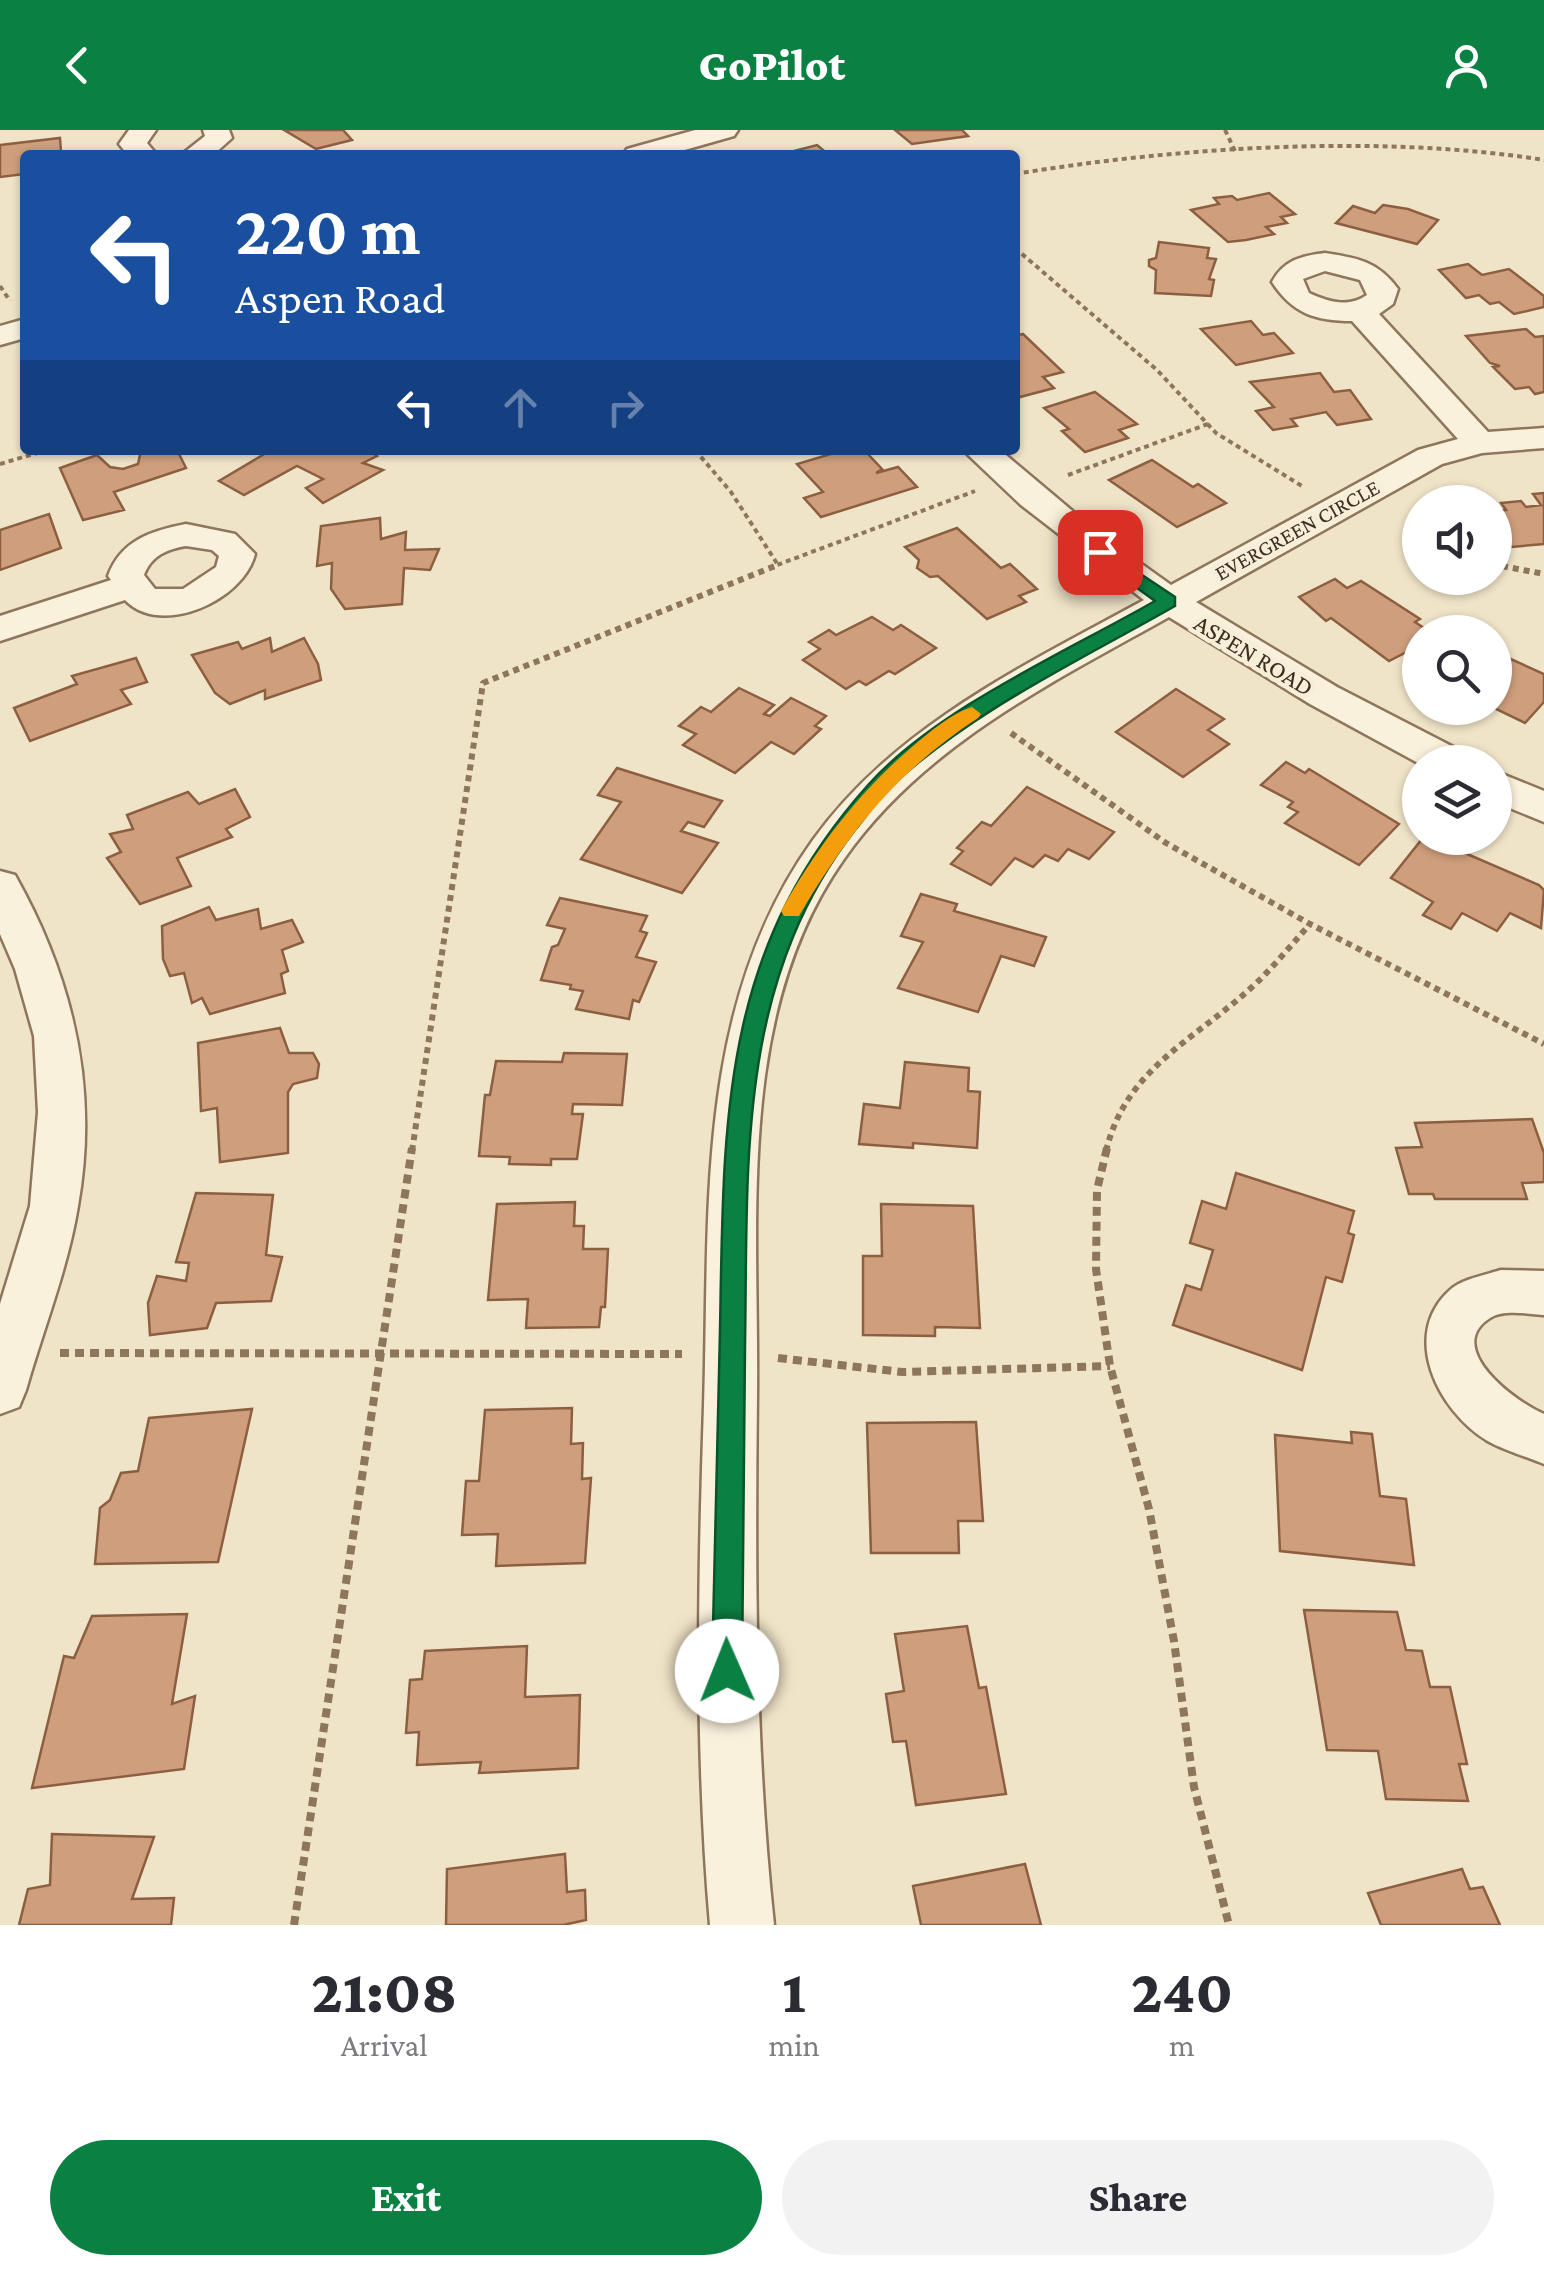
<!DOCTYPE html>
<style>
body{margin:0;font-family:"Crimson Pro",serif;background:#f2f2f3;color:#2b2b33;height:100vh;display:flex;flex-direction:column;font-size:38px;white-space:nowrap}
*{box-sizing:border-box;margin:0}
p{font-size:32px;color:#7c7c81}
.icon{flex:none;width:55px;height:55px;fill:none;stroke:currentColor;stroke-width:2;stroke-linecap:round;stroke-linejoin:round}
.map{position:relative;height:1795px;overflow:hidden}
.sheet{display:flex;flex-direction:column;background:#fff;flex:1}
.sheet>*{flex:none}
.banner{position:absolute;left:20px;top:20px;width:1000px;height:305px;border-radius:10px;box-shadow:0 2px 8px #0004;background:#1a4fa0;color:#fff;overflow:hidden}
.tools{position:absolute;left:1402px;top:355px;display:grid;gap:20px}
.tools a{display:grid;place-items:center;width:110px;height:110px;border-radius:50%;background:#fff;box-shadow:0 2px 8px #0004;font-size:50px}
.pin{position:absolute;display:grid;place-items:center;width:85px;height:85px;color:#fff;margin:-42px;border-radius:20px;box-shadow:0 5px 15px #0006}
.me{position:absolute;width:110px;margin:-55px;rotate:359deg;stroke-linejoin:round;filter:drop-shadow(0 0 8px #0008)}
.turn{display:flex;align-items:center;gap:35px;height:210px;padding:0 50px;font-size:45px}
.turn .icon{width:130px;height:130px;stroke-width:2.5}
.turn b{display:block;font-size:70px;line-height:85px}
.lanes{display:flex;align-items:center;height:95px;padding:0 50px;background:#0003;justify-content:center;gap:50px;direction:ltr}
.lanes .off{opacity:.35}
.eta{display:flex;justify-content:space-evenly;align-items:center;height:170px;text-align:center}
.eta b{font-size:60px;font-weight:800;line-height:70px}
.primary-button{display:flex;gap:20px;margin-top:auto;padding:20px 50px}
.primary-button a{flex:1;height:115px;border-radius:60px;background:#0b8043;color:#fff;font-size:40px;font-weight:800;line-height:115px;text-align:center}
.primary-button a+a{background:#f2f2f3;color:#2b2b33}
header{display:flex;justify-content:space-between;align-items:center;height:130px;padding:0 50px;background:#0b8043;color:#fff;font-size:45px;font-weight:800}
.map>svg:first-child{display:block}
</style>
<header><svg class="icon" aria-label="back" viewBox="0 0 24 24"><path d="M15 5l-7 7 7 7"/></svg>GoPilot<svg class="icon" aria-label="person" viewBox="0 0 24 24"><circle cx="12" cy="8" r="4"/><path d="M4 21q1-7 8-7t8 7"/></svg></header>
<div class="map">
<svg width="1544" height="1795" viewBox="0 0 1544 1795">
<rect width="100%" height="100%" fill="#f0e4c8"/>
<!-- building -->
<g fill="#cf9f7d" stroke="#8d5f41" stroke-width="2.5">
<polygon points="284,0 343,0 352,10 316,19"/>
<polygon points="895,0 962,0 968,6 912,14"/>
<polygon points="60,8 61,22 25,25 25,44 0,47 0,15"/>
<polygon points="817,15 829,25 769,25 794,21"/>
<polygon points="1269,63 1295,84 1281,87 1287,93 1266,97 1274,104 1246,110 1228,112 1191,80 1219,74 1214,68 1232,66 1237,70"/>
<polygon points="1383,75 1408,79 1438,90 1417,114 1336,93 1353,76 1375,83"/>
<polygon points="1159,112 1209,118 1207,128 1216,129 1209,149 1214,150 1211,166 1155,163 1156,140 1149,136 1149,130 1156,128"/>
<polygon points="1468,134 1482,145 1509,139 1544,166 1544,177 1514,184 1499,172 1490,174 1479,165 1466,168 1439,140"/>
<polygon points="1251,191 1263,205 1274,203 1293,223 1236,235 1201,199"/>
<polygon points="1526,199 1535,207 1544,206 1544,262 1535,264 1529,257 1515,259 1493,237 1500,236 1490,233 1466,206"/>
<polygon points="1023,204 1063,242 1043,247 1054,258 1020,267 1015,262 1015,206"/>
<polygon points="1320,243 1334,262 1350,260 1371,289 1337,295 1326,282 1291,289 1297,296 1273,300 1256,281 1274,277 1250,252"/>
<polygon points="1095,262 1137,294 1119,300 1128,308 1085,322 1062,301 1069,299 1044,278"/>
<polygon points="141,320 177,320 186,338 114,362 124,380 83,390 60,338 97,325 110,337 123,339 138,334"/>
<polygon points="271,320 369,320 377,326 363,333 383,340 323,373 306,358 323,349 297,336 244,365 219,351"/>
<polygon points="844,320 864,320 882,339 876,343 898,337 917,357 821,387 804,368 823,362 797,334"/>
<polygon points="1152,330 1193,357 1198,354 1226,373 1177,397 1109,350"/>
<polygon points="1544,363 1544,414 1511,417 1495,395 1495,381 1506,380 1501,373 1521,371 1526,377 1541,375 1533,364"/>
<polygon points="49,384 61,418 0,440 0,400"/>
<polygon points="380,388 381,409 406,402 405,420 439,419 430,440 404,438 402,474 345,479 331,459 332,433 317,436 321,396"/>
<polygon points="957,398 1001,438 1010,434 1037,459 1019,466 1026,472 987,489 938,446 930,447 917,438 919,430 905,417"/>
<polygon points="1335,449 1347,458 1361,451 1420,489 1415,492 1430,502 1420,502 1420,515 1389,531 1331,488 1326,491 1299,467"/>
<polygon points="872,487 893,500 901,495 936,518 895,544 889,541 866,555 859,551 846,559 803,530 820,519 809,512 829,500 836,505"/>
<polygon points="270,508 272,522 304,508 318,534 321,550 265,569 265,560 230,574 215,563 192,525 238,512 242,519"/>
<polygon points="1495,522 1544,544 1544,572 1525,593 1494,578"/>
<polygon points="136,528 147,552 121,560 131,574 30,611 14,578 77,554 72,546"/>
<polygon points="739,558 774,575 764,584 770,586 791,568 826,586 815,596 821,599 794,624 771,612 735,643 683,615 696,604 679,596 701,577 711,582"/>
<polygon points="1176,559 1224,589 1208,600 1229,614 1183,647 1116,602"/>
<polygon points="1286,632 1305,643 1309,639 1399,694 1359,735 1285,693 1298,682 1288,677 1293,672 1261,655"/>
<polygon points="617,638 722,671 704,697 688,692 681,701 718,713 682,763 581,729 621,672 598,665"/>
<polygon points="1027,657 1114,702 1089,729 1068,719 1058,731 1045,725 1033,737 1015,728 991,755 951,734 963,721 957,718 982,692 991,696"/>
<polygon points="235,659 250,687 226,699 232,707 177,728 191,756 140,774 107,728 121,722 110,704 133,699 127,685 188,662 199,674"/>
<polygon points="1430,708 1539,755 1544,760 1541,798 1510,783 1497,801 1462,783 1451,799 1423,785 1433,772 1391,748 1422,709"/>
<polygon points="921,764 957,774 954,781 1046,807 1034,836 1001,826 978,882 898,858 923,812 901,806"/>
<polygon points="560,768 647,786 640,801 647,803 636,827 656,832 639,872 633,870 629,889 576,879 583,861 570,859 571,855 541,850 552,817 558,815 565,799 547,795"/>
<polygon points="209,777 216,790 258,779 261,799 292,790 303,812 282,820 288,841 281,844 285,863 210,884 202,868 192,873 184,843 170,846 163,829 162,796"/>
<polygon points="280,898 289,923 313,923 319,934 317,948 293,954 288,962 288,1023 220,1032 217,978 201,981 198,913"/>
<polygon points="564,923 627,924 622,975 573,974 572,984 583,984 577,1029 551,1029 551,1035 509,1034 510,1027 479,1026 485,965 490,965 496,931 562,932"/>
<polygon points="905,932 969,938 968,961 980,962 977,1018 913,1013 913,1018 859,1014 864,974 900,978"/>
<polygon points="1532,989 1544,1023 1544,1052 1522,1053 1527,1069 1435,1069 1433,1064 1409,1064 1396,1018 1422,1017 1415,993"/>
<polygon points="1236,1043 1354,1081 1348,1103 1354,1105 1342,1152 1326,1147 1302,1240 1173,1195 1186,1155 1201,1160 1213,1120 1190,1113 1202,1071 1226,1079"/>
<polygon points="196,1063 273,1065 266,1125 282,1127 271,1171 216,1173 207,1198 150,1205 148,1173 157,1146 186,1151 189,1133 176,1132"/>
<polygon points="575,1072 574,1096 584,1096 583,1119 608,1119 605,1177 601,1177 599,1197 526,1198 528,1169 488,1170 497,1074"/>
<polygon points="881,1074 973,1076 980,1198 935,1197 935,1206 863,1205 863,1126 882,1126"/>
<polygon points="572,1278 571,1314 583,1313 582,1349 591,1348 585,1433 496,1436 498,1404 462,1405 466,1351 479,1351 485,1280"/>
<polygon points="252,1279 218,1432 95,1434 100,1378 110,1370 121,1343 138,1341 149,1288"/>
<polygon points="976,1292 983,1391 958,1391 959,1423 871,1423 867,1293"/>
<polygon points="1351,1302 1372,1304 1380,1366 1406,1369 1414,1435 1280,1421 1275,1305 1352,1313"/>
<polygon points="1304,1480 1397,1482 1406,1520 1422,1521 1430,1557 1450,1557 1467,1634 1459,1634 1468,1671 1386,1669 1378,1621 1327,1620"/>
<polygon points="187,1484 172,1574 195,1566 184,1639 32,1658 64,1526 74,1528 92,1486"/>
<polygon points="967,1496 979,1558 986,1557 1006,1664 916,1675 906,1611 893,1612 886,1564 904,1561 895,1504"/>
<polygon points="527,1516 525,1567 580,1565 578,1638 479,1643 481,1632 417,1635 419,1602 406,1603 410,1550 422,1549 425,1521"/>
<polygon points="52,1704 154,1707 132,1769 174,1768 171,1795 19,1795 28,1759 50,1755"/>
<polygon points="565,1724 567,1762 585,1760 586,1790 563,1795 446,1795 447,1739"/>
<polygon points="1025,1734 1041,1795 921,1795 913,1756"/>
<polygon points="1462,1739 1470,1759 1483,1757 1500,1795 1381,1795 1368,1763"/>
</g>
<g fill="none" stroke-linecap="round" stroke-linejoin="round">
<!-- minor casing -->
<g stroke="#8d765c" stroke-width="5">
<g id="minor">
<polygon points="129,0 156,0 147,13 157,25 128,25 119,14"/>
<polygon points="203,0 229,0 232,8 213,25 181,25 205,6"/>
<polygon points="695,0 738,0 734,6 667,25 623,25 627,19"/>
<path d="M1325,123C1357,128 1378,131 1398,159L1393,174L1379,184L1488,302L1544,298V318L1482,323L1442,334L1196,472L1337,557L1463,622L1469,632L1420,634L1310,574L1169,487C1051,553 924,615 844,729C735,883 759,1087 757,1265C755,1443 755,1619 774,1795H710C695,1622 698,1450 704,1276C710,1082 694,876 813,710C895,596 1025,535 1144,470L1021,375L963,320H1000L1101,405L1171,455L1418,320L1458,309L1352,191C1315,191 1292,183 1272,152C1284,130 1301,126 1325,123ZM1325,141L1360,150L1367,165C1348,178 1329,172 1309,163L1303,149Z"/>
<polygon points="25,189 25,208 0,215 0,196"/>
<path d="M186,394L235,404L255,424C244,470 161,508 125,470L0,511V486L111,450L108,446C121,410 151,401 186,394ZM186,416L212,420L219,426L216,437L183,459H155L144,445C151,426 167,419 186,416Z"/>
<polygon points="1495,641 1544,661 1544,692 1495,672"/>
<path d="M0,741L15,745C73,848 99,958 78,1076C68,1138 43,1200 26,1260L19,1277L0,1284V1174L30,1076L38,982L34,906L15,839L0,804Z"/>
<path d="M1501,1140L1544,1141V1185C1529,1184 1503,1179 1490,1188C1442,1218 1517,1273 1544,1284V1334C1525,1326 1503,1320 1486,1310C1438,1280 1400,1205 1450,1160C1462,1149 1485,1145 1501,1140Z"/>
</g>
</g>
<!-- path-far2 -->
<g stroke="#8d765c" stroke-width="4" stroke-dasharray="5 4" stroke-linecap="butt">
<polyline points="1225,0 1235,21"/>
<path d="M1015,44C1178,17 1381,4 1544,30"/>
<polyline points="1015,118 1157,240 1216,303 1302,356"/>
<polyline points="0,156 10,171"/>
<polyline points="695,320 731,362 778,435"/>
<polyline points="0,334 47,320"/>
<polyline points="1068,345 1208,294"/>
<polyline points="1495,432 1506,438"/>
<polyline points="769,438 975,361"/>
</g>
<!-- path-far1 -->
<g stroke="#8d765c" stroke-width="6" stroke-dasharray="6 5" stroke-linecap="butt">
<polyline points="1502,436 1544,444"/>
<polyline points="1011,603 1166,713 1310,794 1544,914"/>
<polyline points="412,1021 483,553 775,436"/>
<path d="M1106,1021C1126,938 1195,910 1252,857C1273,838 1291,815 1310,794"/>
</g>
<!-- path -->
<g stroke="#8d765c" stroke-width="8" stroke-dasharray="9 6" stroke-linecap="butt">
<polyline points="1107,1018 1097,1060 1096,1139 1110,1236 1149,1379 1174,1511 1194,1657 1229,1795"/>
<polyline points="60,1223 682,1224"/>
<polyline points="778,1228 902,1242 1110,1236"/>
<polyline points="294,1795 412,1018"/>
</g>
<!-- minor -->
<use href="#minor" fill="#faf1dc" fill-rule="evenodd"/>
</g>
<!-- route -->
<path fill="#0b8043" stroke="#07532c" stroke-width="2.5" d="M1100,417L1175,467V476C1077,532 971,581 888,659C876,671 866,687 855,700C736,853 748,1032 745,1215C744,1324 743,1433 742,1541L737,1552L727,1556L717,1552L712,1541C715,1428 717,1314 720,1201C724,990 719,821 869,654C938,578 1066,522 1155,471L1093,426L1091,422Z"/>
<!-- slow -->
<path fill="#f59e0b" d="M972,577L981,584L978,588C897,641 848,703 799,786H784L781,781C817,717 858,663 913,616C930,602 950,584 972,577Z"/>
<g text-anchor="middle" dominant-baseline="central" stroke-width="9" stroke-linejoin="round" paint-order="stroke">
<!-- far-street labels -->
<g font-size="22" fill="#3d2e20" stroke="#f7eed8">
<text transform="translate(1297 400) rotate(-29)">EVERGREEN CIRCLE</text>
</g>
<!-- street labels -->
<g font-size="25" fill="#3d2e20" stroke="#f7eed8">
<text transform="translate(1254 525) rotate(31)">ASPEN ROAD</text>
</g>
</g>
</svg>
<div class="tools">
<a><svg class="icon" aria-label="sound" viewBox="0 0 24 24"><path d="M4 9h4l5-4v14l-5-4H4zM17 9q2 3 0 6"/></svg></a>
<a><svg class="icon" aria-label="search" viewBox="0 0 24 24"><circle cx="10" cy="10" r="6"/><path d="M15 15l6 6"/></svg></a>
<a><svg class="icon" aria-label="layers" viewBox="0 0 24 24"><path d="M12 4l9 5-9 5-9-5zM3 14l9 5 9-5"/></svg></a>
</div>
<div class="pin" style="left:1100px;top:422px;background:#d93025"><svg class="icon" aria-label="arrive" viewBox="0 0 24 24"><path d="M6 21V4h12l-3 4 3 4H6"/></svg></div>
<svg class="me" style="left:727px;top:1541px" viewBox="-20 -20 40 40"><circle r="19" fill="#fff"/><path d="M0-13L10 11 0 6-10 11z" fill="#0b8043"/></svg>
<div class="banner">
<div class="turn"><svg class="icon" aria-label="left" viewBox="0 0 24 24"><path d="M17 20v-9H6M10 6l-5 5 5 5"/></svg><div><b>220 m</b>Aspen Road</div></div>
<div class="lanes"><svg class="icon" aria-label="left" viewBox="0 0 24 24"><path d="M17 20v-9H6M10 6l-5 5 5 5"/></svg><svg class="icon off" aria-label="ahead" viewBox="0 0 24 24"><path d="M12 20V5M6 11l6-6 6 6"/></svg><svg class="icon off" aria-label="right" viewBox="0 0 24 24"><path d="M7 20v-9h11M14 6l5 5-5 5"/></svg></div>
</div>
</div>
<section class="sheet">
<div class="eta">
<div><b>21:08</b><p>Arrival</p></div>
<div><b>1</b><p>min</p></div>
<div><b>240</b><p>m</p></div>
</div>
<div class="primary-button"><a>Exit</a><a>Share</a></div>
</section>
